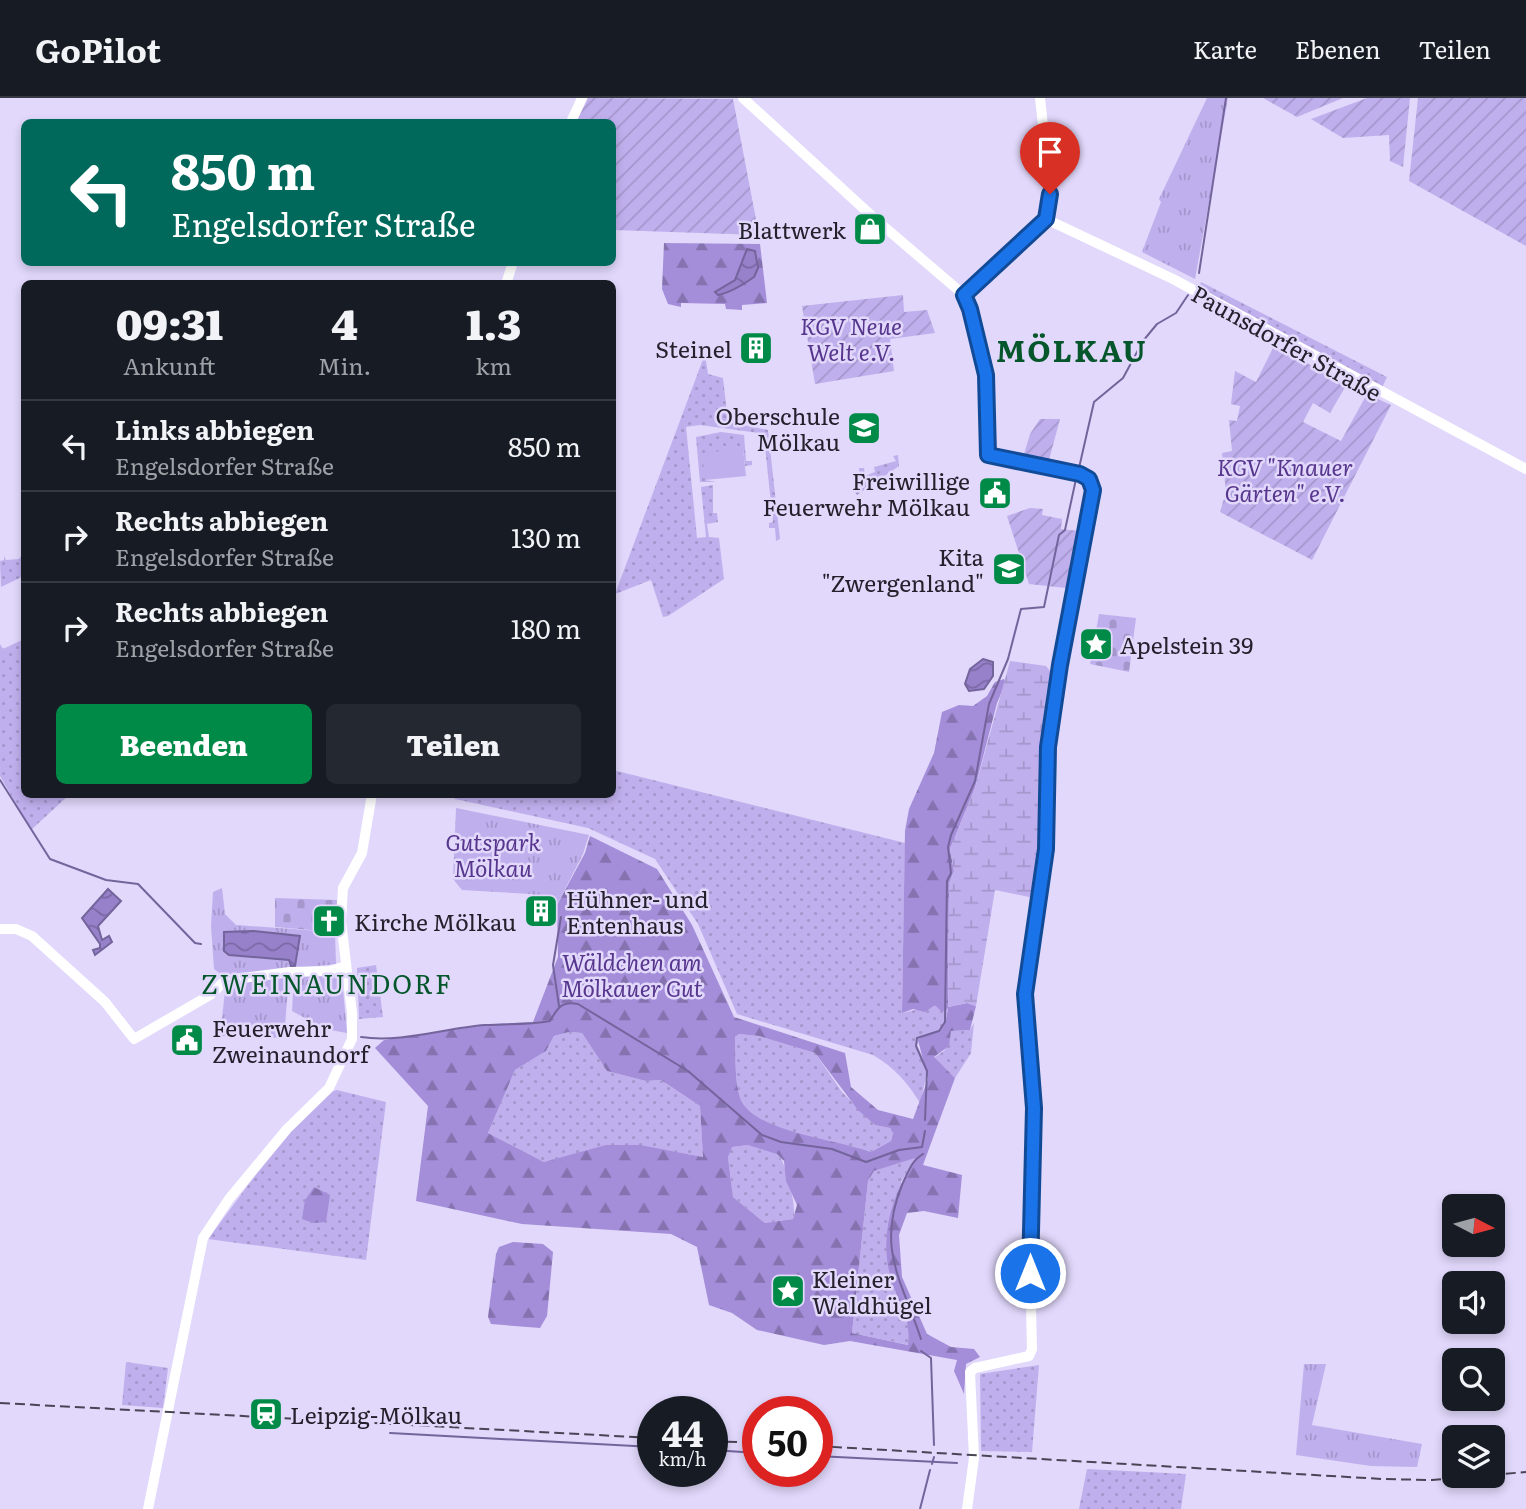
<!DOCTYPE html>
<html lang="de">
<meta charset="utf-8">
<style>
body{margin:0;font-family:Literata,serif;background:#242831;color:#f1f3f6;height:100vh;display:flex;flex-direction:column;font-size:26px;white-space:nowrap}
*{box-sizing:border-box;margin:0}
p{font-size:23px;color:#9ea1a6}
.icon{flex:none;width:38px;height:38px;fill:none;stroke:currentColor;stroke-width:2;stroke-linecap:round;stroke-linejoin:round}
.map{position:relative;flex:1;overflow:hidden}
.sheet{position:absolute;left:21px;top:182px;width:595px;height:518px;display:flex;flex-direction:column;background:#171b24;border-radius:10px;box-shadow:0 4px 10px #0003}
.sheet>*{flex:none}
.banner{position:absolute;left:21px;top:21px;width:595px;height:147px;border-radius:10px;box-shadow:0 4px 10px #0003;background:#00695c;color:#fff;overflow:hidden}
.needle{width:46px;rotate:96deg}
.fabs{position:absolute;left:1442px;top:1096px;display:grid;gap:14px}
.fabs a{display:grid;place-items:center;width:63px;height:63px;border-radius:10px;background:#171b24;box-shadow:0 4px 10px #0003;font-size:35px}
.speed{position:absolute;left:637px;top:1298px;display:flex;gap:14px;font-size:35px;font-weight:700;text-align:center}
.speed>*{display:grid;place-content:center;width:91px;height:91px;border-radius:50%;background:#171b24;box-shadow:0 4px 10px #0003;line-height:1}
.speed small{font-size:18px;font-weight:400}
.speed .limit{border:10px solid #d22;background:#fff;color:#111}
.pin{position:absolute;display:grid;place-items:center;width:60px;height:60px;color:#fff;margin:-72px -30px;border-radius:50% 50% 50% 0;rotate:-45deg;box-shadow:0 0 7px #0007}
.pin .icon{rotate:45deg}
.me{position:absolute;width:77px;margin:-38px;rotate:0deg;stroke-linejoin:round;filter:drop-shadow(0 0 5px #0008)}
.turn{display:flex;align-items:center;gap:24px;height:147px;padding:0 35px;font-size:32px}
.turn .icon{width:91px;height:91px;stroke-width:2.5}
.turn b{display:block;font-size:49px;line-height:60px}
.eta{display:flex;justify-content:space-evenly;align-items:center;height:119px;text-align:center}
.eta b{font-size:42px;font-weight:800;line-height:49px}
.button{display:flex;gap:14px;margin-top:auto;padding:14px 35px}
.button a{flex:1;height:80px;border-radius:10px;background:#008a47;color:#fff;font-size:28px;font-weight:800;line-height:80px;text-align:center}
.button a+a{background:#242831;color:#f1f3f6}
ul{padding:0;list-style:none}
li{display:flex;align-items:center;gap:21px;height:91px;padding:0 35px;border-top:2px solid #363941}
li div{flex:1}
li b{display:block;font-size:26px}
li em{font-style:normal}
header{display:flex;align-items:center;gap:42px;box-sizing:border-box;height:98px;padding:0 35px;background:#171b24;border-bottom:2px solid #363941}
header strong{font-size:33px}
nav{display:flex;gap:38px;margin-inline-start:auto;font-size:24px}
.map>svg:first-child{display:block}
</style>
<header>
<strong>GoPilot</strong>
<nav><a>Karte</a><a>Ebenen</a><a>Teilen</a></nav>
</header>
<div class="map">
<svg width="1526" height="1411" viewBox="0 0 1526 1411">
<defs>
<pattern id="grass-dots" width="8" height="8" patternUnits="userSpaceOnUse" patternTransform="scale(1.75)"><rect width="8" height="8" fill="#c0afed"/><path d="M2 2h.1M6 6h.1" fill="none" stroke="#a596cc" stroke-width="1.8" stroke-linecap="round"/></pattern>
<pattern id="forest-firs" width="22" height="20" patternUnits="userSpaceOnUse" patternTransform="scale(1.75)"><rect width="22" height="20" fill="#a48dd9"/><path d="M5 1l3.5 6h-7zM16 11l3.5 6h-7z" fill="#8573b0"/></pattern>
<pattern id="wetland-marsh" width="20" height="14" patternUnits="userSpaceOnUse" patternTransform="scale(1.75)"><rect width="20" height="14" fill="#c0afed"/><path d="M1 5h8M5 5V1M11 12h8M15 12V8" fill="none" stroke="#a596cc"/></pattern>
<pattern id="cemetery-stones" width="16" height="16" patternUnits="userSpaceOnUse" patternTransform="scale(1.75)"><rect width="16" height="16" fill="#c0afed"/><path d="M2 7V4a2 2 0 0 1 4 0v3zM10 15v-3a2 2 0 0 1 4 0v3z" fill="#a596cc"/></pattern>
<pattern id="park-tufts" width="24" height="20" patternUnits="userSpaceOnUse" patternTransform="scale(1.75)"><rect width="24" height="20" fill="#c0afed"/><path d="M3 7l-1-3M5 7V3M7 7l1-3M15 17l-1-3M17 17v-4M19 17l1-3" fill="none" stroke="#a596cc"/></pattern>
<pattern id="garden-furrows" width="10" height="10" patternUnits="userSpaceOnUse" patternTransform="scale(1.75)"><rect width="10" height="10" fill="#c0afed"/><path d="M-1 1l2-2M0 10L10 0M9 11l2-2" fill="none" stroke="#a596cc"/></pattern>
<pattern id="water-waves" width="16" height="10" patternUnits="userSpaceOnUse" patternTransform="scale(1.75)"><rect width="16" height="10" fill="#9781cb"/><path d="M0 5q4-4 8 0t8 0" fill="none" stroke="#7b69a5"/></pattern>
</defs>
<rect width="100%" height="100%" fill="#e1d8fb"/>
<!-- grass -->
<g fill="url(#grass-dots)">
<polygon points="1201,184 1387,279 1380,294 1197,195"/>
<polygon points="705,256 708,276 723,280 728,324 768,332 780,441 776,443 775,430 769,430 769,425 773,424 764,339 759,335 700,327 686,329 697,440 706,439 701,389 713,387 713,415 717,415 718,424 707,426 709,439 719,440 724,481 668,518 663,519 651,482 615,496"/>
<polygon points="721,334 744,337 746,363 752,363 752,367 745,368 743,351 705,382 716,384 700,384 696,339"/>
<polygon points="898,357 899,368 857,397 852,390 860,384 859,370 864,370 865,378 875,374 874,369 896,363 893,358"/>
<polygon points="22,457 24,478 1,489 0,463 4,462 4,458 6,462 19,461"/>
<polygon points="24,541 24,696 69,697 31,732 0,678 0,546 3,551"/>
<path d="M613,672L905,745L902,915L935,907L948,909C945,935 943,929 922,938L917,947L928,972L920,1005C908,985 894,969 873,957L737,916L698,826L655,761L588,730L455,701L452,697L612,696Z"/>
<polygon points="376,867 383,919 359,921 357,870"/>
<polygon points="974,925 971,955 955,980 934,960 945,952 951,933 970,932"/>
<polygon points="569,934 582,935 607,973 646,983 661,982 700,1008 703,1059 665,1052 544,1064 488,1035 515,972 546,953 554,938"/>
<path d="M739,936L759,938L815,955L842,994L875,1027L890,1030L893,1035L891,1043L871,1054C837,1042 760,1038 742,1004C734,987 736,958 735,939Z"/>
<polygon points="337,992 386,1004 366,1162 208,1141 289,1032 330,994"/>
<path d="M748,1047C759,1049 771,1050 779,1058C785,1063 798,1112 793,1121L765,1125L733,1099L728,1059L731,1049Z"/>
<polygon points="916,1059 901,1084 895,1193 909,1231 909,1247 852,1235 868,1083 874,1073"/>
<polygon points="126,1264 168,1270 163,1310 122,1307"/>
<polygon points="1039,1267 1032,1354 981,1353 980,1276"/>
<polygon points="1087,1371 1186,1376 1181,1411 1079,1411"/>
</g>
<!-- forest -->
<g fill="url(#forest-firs)" fill-rule="evenodd">
<polygon points="664,145 760,146 767,205 742,207 742,212 726,211 725,206 681,205 681,209 668,206 662,191"/>
<path d="M1004,581L1006,584L997,605L975,690L950,751L954,773L949,786L948,909L967,905L976,908L970,932L951,933L949,948L934,959L955,980L923,1067L962,1077L958,1120L924,1113L907,1115L899,1137L902,1179L927,1236L951,1249L974,1251L980,1259L966,1266L964,1296L954,1273L957,1262L850,1243L824,1247L757,1232L732,1215L709,1207L697,1149L671,1136L522,1126L416,1103L428,1008L375,950L384,942L492,926L533,924L558,859L557,807L585,755L590,738L657,771L692,827L734,919L845,955L851,989L878,1012L913,1021L928,981L918,942C936,926 944,942 948,910L942,914L935,907L925,914L913,911L902,915L905,733L909,711L934,655L942,614L959,607L973,608L987,598L995,584ZM569,934L582,935L607,973L646,983L661,982L700,1008L703,1059L640,1047H606L544,1064L488,1035L515,972L546,953L554,938ZM739,936L759,938L815,955L858,1012L875,1027L890,1030L893,1035L891,1043L871,1054C838,1042 758,1034 742,1004C734,987 736,958 735,939ZM748,1047L777,1056L784,1063L786,1083L797,1107L793,1121L765,1125L733,1099L728,1059L732,1049ZM915,1060C889,1103 876,1146 896,1195C903,1213 911,1227 908,1247L852,1235L868,1083L874,1073Z"/>
<polygon points="314,1089 330,1097 326,1124 313,1125 302,1121 305,1102"/>
<polygon points="513,1144 543,1146 553,1154 547,1218 540,1230 491,1226 488,1219 496,1156 499,1149"/>
</g>
<!-- wetland -->
<polygon fill="url(#wetland-marsh)" points="1010,563 1046,568 1054,578 1044,725 1034,800 995,792 976,908 967,905 948,909 949,786 954,773 950,751 975,690"/>
<!-- cemetery -->
<g fill="url(#cemetery-stones)">
<polygon points="1099,516 1136,520 1129,574 1090,566"/>
<polygon points="275,800 337,802 335,834 275,829"/>
</g>
<!-- park -->
<g fill="url(#park-tufts)">
<polygon points="1207,0 1228,0 1195,181 1142,154 1161,104 1159,101"/>
<polygon points="456,710 589,737 583,756 557,807 531,796 462,792 453,781"/>
<polygon points="222,790 225,816 236,827 335,834 336,866 223,878 214,871 211,828 213,794"/>
<polygon points="338,877 342,880 347,935 325,931 292,913 294,878"/>
<polygon points="289,878 284,940 220,938 225,893 230,887"/>
<polygon points="1304,1266 1326,1266 1312,1327 1422,1346 1417,1369 1371,1368 1296,1357"/>
</g>
<!-- garden -->
<g fill="url(#garden-furrows)">
<polygon points="588,0 733,1 759,137 613,132 612,24 576,24"/>
<polygon points="1263,0 1343,0 1297,19"/>
<polygon points="1367,0 1410,0 1403,69 1390,63 1389,37 1343,40 1311,21"/>
<polygon points="1418,0 1526,0 1526,148 1409,83"/>
<polygon points="903,197 904,214 927,212 935,235 890,241 894,273 815,286 802,208"/>
<polygon points="1274,248 1347,286 1330,315 1313,305 1303,324 1341,343 1367,296 1391,307 1312,462 1220,414 1226,394 1222,355 1232,353 1229,322 1237,323 1240,308 1231,306 1235,273 1256,284"/>
<polygon points="1040,321 1060,321 1049,362 1024,356 1030,336"/>
<polygon points="1030,410 1043,411 1042,417 1062,421 1061,431 1079,433 1066,490 1029,486 1007,418"/>
</g>
<!-- pitch -->
<polygon fill="#c0afed" points="743,351 746,378 705,382 702,355"/>
<!-- water -->
<g fill="url(#water-waves)" stroke="#74649c" stroke-width="2">
<path d="M747,151L755,153L758,170L754,179C744,186 729,195 718,197L715,194L735,182Z"/>
<polygon points="983,561 993,564 993,578 984,591 969,593 965,586 970,571"/>
<polygon points="108,791 121,803 98,828 102,842 109,838 112,844 95,857 93,852 100,850 100,846 82,820"/>
<polygon points="253,833 300,838 295,868 291,868 289,862 229,857 224,853 224,834"/>
</g>
<g fill="none" stroke-linecap="round" stroke-linejoin="round">
<!-- stream -->
<g stroke="#74649c" stroke-width="2">
<polyline points="1199,175 1226,0"/>
<polyline points="1079,370 1094,304 1123,280 1143,243 1157,226 1176,215 1188,197"/>
<polyline points="0,682 50,761 106,782 138,786 195,845 201,846"/>
<polyline points="559,908 553,867 561,819"/>
<path d="M361,939C402,945 444,930 485,927C507,926 528,927 550,923C558,909 562,903 578,906L688,973L762,1037L781,1044L832,1051L866,1064L899,1052L922,1049L925,1033"/>
<polyline points="925,1022 927,973 916,948 917,940 939,933 945,924 947,783 951,775 948,749 951,737 975,683 989,606 1008,561 1021,511 1044,509 1059,437 1065,432 1076,381"/>
<path d="M921,1241C902,1183 876,1151 902,1087C908,1075 911,1063 923,1056"/>
<polyline points="921,1253 931,1260 934,1347"/>
<polyline points="390,1335 653,1349"/>
<polyline points="712,1352 758,1355"/>
<polyline points="817,1358 957,1365"/>
<polyline points="932,1366 934,1359"/>
<polyline points="920,1411 930,1372"/>
</g>
<!-- secondary -->
<g stroke="#fff" stroke-width="10">
<polyline points="743,0 874,120 964,197 986,277 988,357 1080,376 1092,385 1091,412 1060,567 1048,649 1046,751 1025,896 1034,1010 1030,1168 1032,1251 1029,1258 975,1270 970,1274 974,1360 967,1411"/>
<polyline points="571,24 582,0"/>
<polyline points="1046,121 1173,181 1526,371"/>
<polyline points="506,186 513,164"/>
<polyline points="964,197 1046,121 1050,92 1040,0"/>
<polyline points="0,831 16,831 32,838 105,904 134,941 210,897 226,882 290,874 330,873 346,868"/>
<polyline points="148,1411 203,1140 229,1101 287,1031 329,990 352,941 352,915 341,823 343,790 362,755 372,696"/>
</g>
<!-- rail -->
<g stroke="#494556" stroke-width="2" stroke-dasharray="10 5" stroke-linecap="butt">
<polyline points="0,1305 653,1340"/>
<polyline points="712,1343 758,1345"/>
<polyline points="817,1348 1382,1381 1432,1382 1526,1374"/>
</g>
</g>
<g fill="none" stroke-linecap="round" stroke-linejoin="round">
<!-- route casing -->
<g stroke="#114b97" stroke-width="18">
<polyline id="route" points="1030,1175 1034,1010 1025,896 1046,751 1048,649 1060,567 1093,392 1089,381 1080,376 988,357 986,277 970,211 964,197 1046,121 1050,96"/>
</g>
<!-- route -->
<use href="#route" stroke="#1a73e8" stroke-width="12"/>
</g>
<!-- icons -->
<defs>
<g id="shop-square" transform="scale(1.75)"><rect x="-9" y="-9" width="18" height="18" rx="4" fill="#008a47" stroke="#e1d8fb"/><path d="M-5-2.5h2.3a2.7 3.5 0 0 1 5.4 0H5L5.5 6h-11ZM-1.5-2.5h3a1.5 2.3 0 0 0-3 0Z" fill="#fff"/></g>
<g id="building-square" transform="scale(1.75)"><rect x="-9" y="-9" width="18" height="18" rx="4" fill="#008a47" stroke="#e1d8fb"/><path d="M-4-6H4V6H1V3H-1V6H-4ZM-2.5-4.3h1.7v1.8h-1.7ZM.8-4.3h1.7v1.8H.8ZM-2.5-1h1.7V.8h-1.7ZM.8-1h1.7V.8H.8Z" fill="#fff"/></g>
<g id="school-square" transform="scale(1.75)"><rect x="-9" y="-9" width="18" height="18" rx="4" fill="#008a47" stroke="#e1d8fb"/><path d="M0-5L7-2L0 1L-7-2ZM-4 1L0 2.5L4 1V4Q0 6-4 4Z" fill="#fff"/></g>
<g id="civic-square" transform="scale(1.75)"><rect x="-9" y="-9" width="18" height="18" rx="4" fill="#008a47" stroke="#e1d8fb"/><path d="M-.6-6.5H3V-4.5H.6V-3L4-1V1h2V6H-6V1h2V-1L-.6-3ZM-1.2 2.5V6h2.4V2.5Z" fill="#fff"/></g>
<g id="sight-square" transform="scale(1.75)"><rect x="-9" y="-9" width="18" height="18" rx="4" fill="#008a47" stroke="#e1d8fb"/><path d="M0-6L1.8-2.2L6-1.7L2.9 1.2L3.7 5.4L0 3.3L-3.7 5.4L-2.9 1.2L-6-1.7L-1.8-2.2Z" fill="#fff"/></g>
<g id="church-square" transform="scale(1.75)"><rect x="-9" y="-9" width="18" height="18" rx="4" fill="#008a47" stroke="#e1d8fb"/><path d="M-1.2-6h2.4v3.5h3.3v2.4h-3.3V6h-2.4V-.1h-3.3v-2.4h3.3Z" fill="#fff"/></g>
<g id="station-square" transform="scale(1.75)"><rect x="-9" y="-9" width="18" height="18" rx="4" fill="#008a47" stroke="#e1d8fb"/><path d="M-3-6H3Q5-6 5-4V2Q5 4 3 4L4.5 6H3L1.5 4h-3L-3 6H-4.5L-3 4Q-5 4-5 2V-4Q-5-6-3-6ZM-3.5-4v3h7v-3ZM-3.5 1v1.5H-2V1ZM2 1v1.5H3.5V1Z" fill="#fff"/></g>
</defs>
<g fill-rule="evenodd">
<use href="#shop-square" x="870" y="131"/>
<use href="#building-square" x="756" y="250"/>
<use href="#school-square" x="864" y="330"/>
<use href="#civic-square" x="995" y="395"/>
<use href="#school-square" x="1009" y="471"/>
<use href="#sight-square" x="1096" y="546"/>
<use href="#building-square" x="541" y="813"/>
<use href="#church-square" x="329" y="823"/>
<use href="#civic-square" x="187" y="942"/>
<use href="#sight-square" x="788" y="1193"/>
<use href="#station-square" x="266" y="1316"/>
</g>
<g text-anchor="middle" dominant-baseline="central" stroke-width="5" stroke-linejoin="round" paint-order="stroke">
<!-- poi labels -->
<g font-size="23" fill="#24212d" stroke="#e1d8fb" text-anchor="start">
<text x="846" y="131" text-anchor="end">Blattwerk</text>
<text x="732" y="250" text-anchor="end">Steinel</text>
<text x="840" y="317" text-anchor="end">Oberschule<tspan x="840" dy="26">Mölkau</tspan></text>
<text x="970" y="382" text-anchor="end">Freiwillige<tspan x="970" dy="26">Feuerwehr Mölkau</tspan></text>
<text x="984" y="458" text-anchor="end">Kita<tspan x="984" dy="26">"Zwergenland"</tspan></text>
<text x="1120" y="546">Apelstein 39</text>
<text x="566" y="800">Hühner- und<tspan x="566" dy="26">Entenhaus</tspan></text>
<text x="354" y="823">Kirche Mölkau</text>
<text x="212" y="929">Feuerwehr<tspan x="212" dy="26">Zweinaundorf</tspan></text>
<text x="812" y="1180">Kleiner<tspan x="812" dy="26">Waldhügel</tspan></text>
<text x="290" y="1316">Leipzig-Mölkau</text>
</g>
<!-- park labels -->
<g font-size="23" font-style="italic" fill="#57368e" stroke="#e1d8fb">
<text x="851" y="227">KGV Neue<tspan x="851" dy="26">Welt e.V.</tspan></text>
<text x="1285" y="368">KGV "Knauer<tspan x="1285" dy="26">Gärten" e.V.</tspan></text>
<text x="493" y="743">Gutspark<tspan x="493" dy="26">Mölkau</tspan></text>
<text x="632" y="863">Wäldchen am<tspan x="632" dy="26">Mölkauer Gut</tspan></text>
</g>
<!-- street labels -->
<g font-size="23" fill="#24212d" stroke="#e1d8fb">
<text transform="translate(1287 244) rotate(29)">Paunsdorfer Straße</text>
</g>
<!-- quarter labels -->
<g font-size="26" letter-spacing="2" fill="#05562b" stroke="#e1d8fb">
<text x="327" y="884">ZWEINAUNDORF</text>
</g>
<!-- district labels -->
<g font-size="30" font-weight="bold" letter-spacing="2" fill="#05562b" stroke="#e1d8fb">
<text x="1072" y="251">MÖLKAU</text>
</g>
</g>
</svg>
<div class="fabs">
<a><svg class="needle" viewBox="-14 -14 28 28"><path d="M0-13l5 13h-10z" fill="#e53935"/><path d="M0 13l5-13h-10z" fill="#9ea1a6"/></svg></a>
<a><svg class="icon" aria-label="sound" viewBox="0 0 24 24"><path d="M4 9h4l5-4v14l-5-4H4zM17 9q2 3 0 6"/></svg></a>
<a><svg class="icon" aria-label="search" viewBox="0 0 24 24"><circle cx="10" cy="10" r="6"/><path d="M15 15l6 6"/></svg></a>
<a><svg class="icon" aria-label="layers" viewBox="0 0 24 24"><path d="M12 4l9 5-9 5-9-5zM3 14l9 5 9-5"/></svg></a>
</div>
<div class="speed"><div>44<small>km/h</small></div><div class="limit">50</div></div>
<div class="pin" style="left:1050px;top:96px;background:#d93025"><svg class="icon" aria-label="arrive" viewBox="0 0 24 24"><path d="M6 21V4h12l-3 4 3 4H6"/></svg></div>
<svg class="me" style="left:1030px;top:1175px" viewBox="-20 -20 40 40"><circle r="17" fill="#1a73e8" stroke="#fff" stroke-width="3"/><path d="M0-11L8 9 0 5-8 9z" fill="#fff"/></svg>
<div class="banner">
<div class="turn"><svg class="icon" aria-label="left" viewBox="0 0 24 24"><path d="M17 20v-9H6M10 6l-5 5 5 5"/></svg><div><b>850 m</b>Engelsdorfer Straße</div></div>
</div>
<section class="sheet">
<div class="eta">
<div><b>09:31</b><p>Ankunft</p></div>
<div><b>4</b><p>Min.</p></div>
<div><b>1.3</b><p>km</p></div>
</div>
<ul>
<li><svg class="icon" aria-label="left" viewBox="0 0 24 24"><path d="M17 20v-9H6M10 6l-5 5 5 5"/></svg><div><b>Links abbiegen</b><p>Engelsdorfer Straße</p></div><em>850 m</em></li>
<li><svg class="icon" aria-label="right" viewBox="0 0 24 24"><path d="M7 20v-9h11M14 6l5 5-5 5"/></svg><div><b>Rechts abbiegen</b><p>Engelsdorfer Straße</p></div><em>130 m</em></li>
<li><svg class="icon" aria-label="right" viewBox="0 0 24 24"><path d="M7 20v-9h11M14 6l5 5-5 5"/></svg><div><b>Rechts abbiegen</b><p>Engelsdorfer Straße</p></div><em>180 m</em></li>
</ul>
<div class="button"><a>Beenden</a><a>Teilen</a></div>
</section>
</div>
